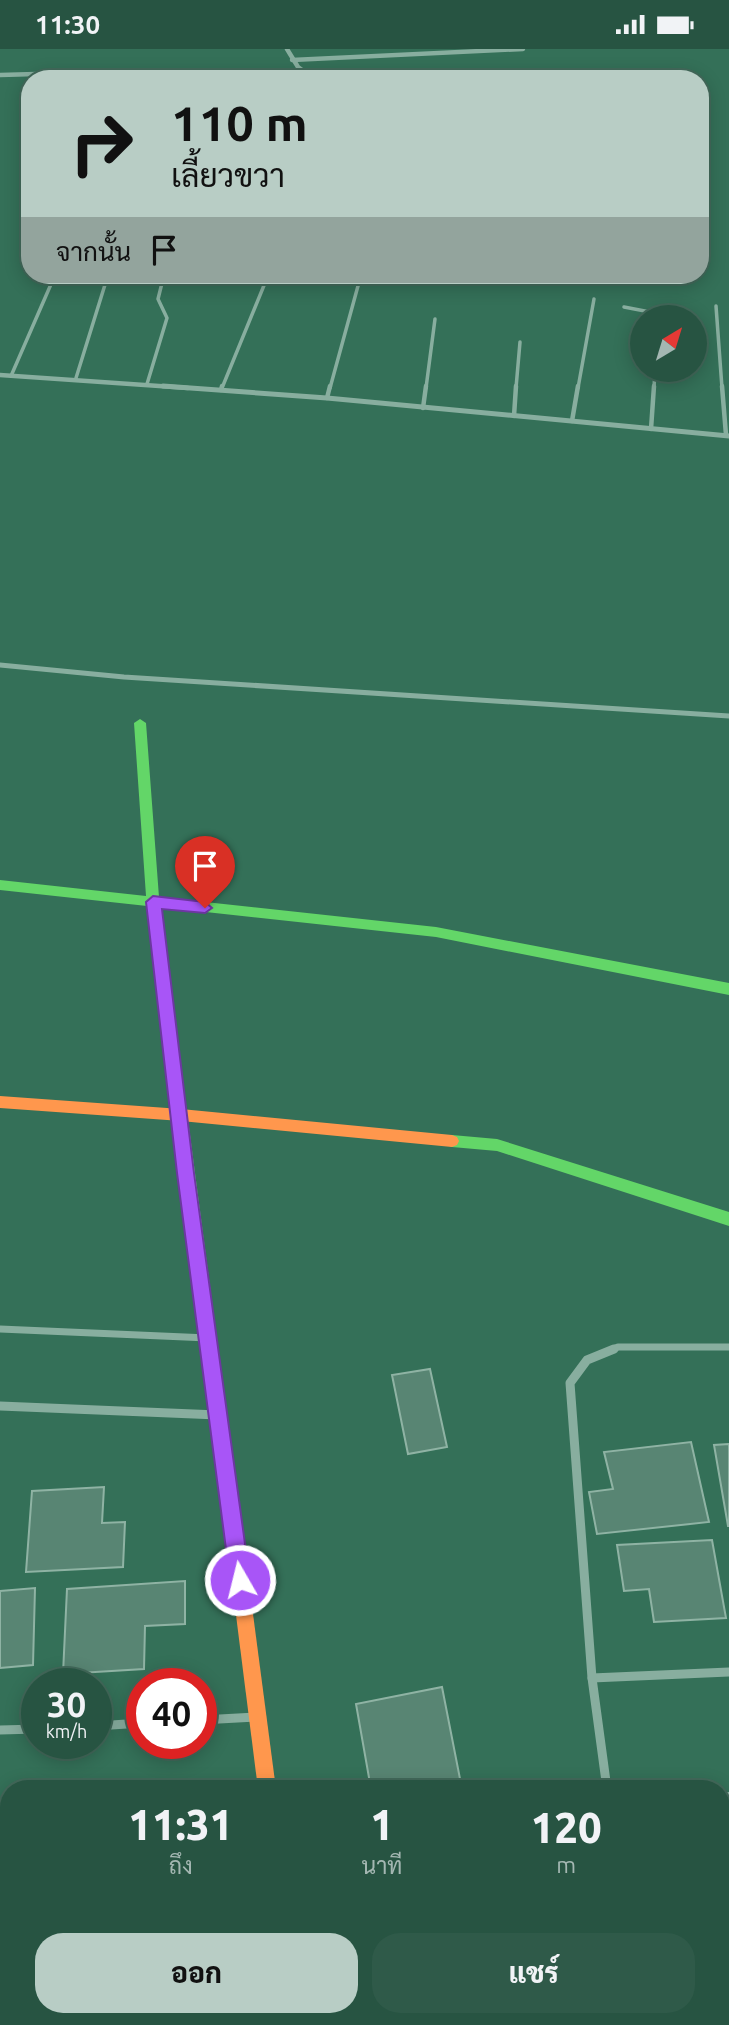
<!DOCTYPE html>
<html lang="th">
<meta charset="utf-8">
<style>
body{margin:0;font-family:Ubuntu,Sarabun,sans-serif;background:#2f5a49;color:#f1f3f6;height:100vh;display:flex;flex-direction:column;font-size:26px;white-space:nowrap}
*{box-sizing:border-box;margin:0}
p{font-size:23px;color:#a4b7b2}
.icon{flex:none;width:38px;height:38px;fill:none;stroke:currentColor;stroke-width:2;stroke-linecap:round;stroke-linejoin:round}
.map{position:relative;flex:1;overflow:hidden}
.drawer{position:absolute;left:0px;top:1731px;width:730px;height:247px;display:flex;flex-direction:column;background:#275442;border-radius:28px 28px 0 0;box-shadow:0 4px 18px #0003,0 0 0 2px #436a5b}
.drawer>*{flex:none}
.top-card{position:absolute;left:21px;top:21px;width:688px;height:214px;border-radius:28px;box-shadow:0 4px 18px #0003,0 0 0 2px #436a5b;background:#b8cdc5;color:#111;overflow:hidden}
.needle{width:46px;rotate:38deg}
.fabs{position:absolute;left:630px;top:256px;display:grid;gap:14px}
.fabs a{display:grid;place-items:center;width:77px;height:77px;border-radius:50%;background:#275442;box-shadow:0 4px 18px #0003,0 0 0 2px #436a5b;font-size:35px}
.speed{position:absolute;left:21px;top:1619px;display:flex;gap:14px;font-size:35px;font-weight:700;text-align:center}
.speed>*{display:grid;place-content:center;width:91px;height:91px;border-radius:50%;background:#275442;box-shadow:0 4px 18px #0003,0 0 0 2px #436a5b;line-height:1}
.speed small{font-size:18px;font-weight:400}
.speed .limit{border:10px solid #d22;background:#fff;color:#111}
.pin{position:absolute;display:grid;place-items:center;width:60px;height:60px;color:#fff;margin:-72px -30px;border-radius:50% 50% 50% 0;rotate:-45deg;box-shadow:0 0 7px #0007}
.pin .icon{rotate:45deg}
.me{position:absolute;width:77px;margin:-38px;rotate:352deg;stroke-linejoin:round;filter:drop-shadow(0 0 5px #0008)}
.turn{display:flex;align-items:center;gap:24px;height:147px;padding:0 35px;font-size:32px}
.turn .icon{width:91px;height:91px;stroke-width:2.5}
.turn b{display:block;font-size:49px;line-height:60px}
.then{display:flex;align-items:center;height:66px;padding:0 35px;background:#0003;gap:14px;font-size:26px}
.eta{display:flex;justify-content:space-evenly;align-items:center;height:119px;text-align:center}
.eta b{font-size:42px;font-weight:800;line-height:49px}
.primary-button{display:flex;gap:14px;margin-top:auto;padding:14px 35px}
.primary-button a{flex:1;height:80px;border-radius:28px;background:#b8cdc5;color:#111;font-size:28px;font-weight:800;line-height:80px;text-align:center}
.primary-button a+a{background:#2f5a49;color:#f1f3f6}
.status{display:flex;justify-content:space-between;align-items:center;height:49px;padding:0 35px;background:#275442;direction:ltr}
.status svg{height:19px;fill:currentColor}
.map>svg:first-child{display:block}
</style>
<div class="status"><b>11:30</b><svg viewBox="0 0 49 12"><path d="M0 12V9h3v3zM5 12V6h3v6zM10 12V3h3v9zM15 12V0h3v12zM26 1h20v11H26zM47 4h2v5h-2z"/></svg></div>
<div class="map">
<svg width="729" height="1976" viewBox="0 0 729 1976">
<rect width="100%" height="100%" fill="#347058"/>
<!-- building -->
<g fill="#588573" stroke="#8fb3a4" stroke-width="2">
<polygon points="430,1320 447,1398 408,1405 392,1326"/>
<polygon points="691,1393 709,1473 597,1485 589,1443 613,1440 604,1403"/>
<polygon points="729,1395 729,1477 728,1477 714,1396"/>
<polygon points="104,1438 102,1474 125,1473 123,1518 26,1523 32,1442"/>
<polygon points="712,1491 726,1569 654,1573 649,1540 624,1542 617,1496"/>
<polygon points="185,1532 185,1575 145,1577 144,1620 63,1625 67,1540"/>
<polygon points="35,1539 33,1616 0,1619 0,1542"/>
<polygon points="442,1638 462,1740 371,1740 356,1655"/>
<polygon points="729,1744 729,1840 721,1841 721,1745"/>
<polygon points="9,1783 9,1880 0,1881 0,1784"/>
<polygon points="729,1866 729,1917 721,1918 721,1867"/>
<polygon points="0,1904 9,1904 9,1969 45,1969 33,1970 32,1976 0,1976"/>
<rect x="95" y="1969" width="80" height="7"/>
<polygon points="380,1969 469,1969 435,1976 381,1976"/>
</g>
<g fill="none" stroke-linecap="round" stroke-linejoin="round">
<!-- lane-far1 -->
<g stroke="#88ae9f" stroke-width="3.5">
<polyline points="716,257 722,339"/>
<polyline points="624,258 650,263 658,268"/>
<polyline points="11,327 55,226"/>
<polyline points="76,329 108,226"/>
<polyline points="147,335 167,269 158,250 164,226"/>
<polyline points="222,339 267,229"/>
<polyline points="330,339 361,226"/>
<polyline points="426,339 435,270"/>
<polyline points="516,339 520,293"/>
<polyline points="578,339 594,250"/>
<polyline points="654,339 655,320"/>
</g>
<!-- lane -->
<g stroke="#88ae9f" stroke-width="4.5">
<polyline points="722,337 726,386"/>
<polyline points="221,341 222,337"/>
<polyline points="327,349 330,337"/>
<polyline points="423,359 426,337"/>
<polyline points="514,367 516,337"/>
<polyline points="572,372 578,337"/>
<polyline points="651,380 654,337"/>
</g>
<!-- street-far3 -->
<g stroke="#88ae9f" stroke-width="4.5">
<polyline points="287,0 298,18 314,30"/>
<polyline points="292,11 523,0"/>
<polyline points="0,26 108,23 288,30"/>
<polyline points="0,326 188,339"/>
</g>
<!-- street-far2 -->
<g stroke="#88ae9f" stroke-width="5">
<polyline points="163,337 327,349 729,387"/>
<polyline points="0,616 124,628 729,667"/>
</g>
<!-- street-far1 -->
<g stroke="#88ae9f" stroke-width="7">
<polyline points="0,1280 208,1289"/>
<polyline points="609,1302 618,1298 729,1298"/>
</g>
<!-- street -->
<g stroke="#88ae9f" stroke-width="9">
<polyline points="0,1357 218,1366"/>
<polyline points="592,1629 729,1623"/>
<polyline points="201,1671 256,1668"/>
<polyline points="96,1677 142,1674"/>
<polyline points="0,1681 37,1680"/>
<polyline points="607,1740 592,1629 570,1334 587,1311 614,1300"/>
<polyline points="293,1969 294,1976"/>
<polyline points="639,1969 640,1976"/>
</g>
<!-- fast -->
<g fill="#63d668" fill-rule="evenodd">
<polygon points="140,670 146,674 159,848 436,878 729,934 729,946 436,888 160,858 221,1321 219,1326 213,1329 207,1326 205,1321 147,857 0,841 0,831 146,847 134,674"/>
<polygon points="452,1086 497,1090 729,1163 729,1177 497,1102 452,1098 447,1096 445,1092 447,1088"/>
</g>
<!-- slow -->
<g fill="#ff974d" fill-rule="evenodd">
<polygon points="0,1047 181,1060 452,1086 457,1088 459,1092 457,1096 452,1098 181,1072 0,1059"/>
<polygon points="213,1313 219,1316 221,1321 276,1740 258,1740 205,1321 207,1316"/>
</g>
</g>
<!-- route -->
<polygon fill="#a855f7" stroke="#6d37a1" stroke-width="2" points="153,847 205,853 212,859 205,864 162,860 194,1124 250,1531 247,1538 240,1541 233,1538 230,1531 177,1124 146,853"/>
</svg>
<div class="fabs">
<a><svg class="needle" viewBox="-14 -14 28 28"><path d="M0-13l5 13h-10z" fill="#e53935"/><path d="M0 13l5-13h-10z" fill="#a4b7b2"/></svg></a>
</div>
<div class="speed"><div>30<small>km/h</small></div><div class="limit">40</div></div>
<div class="pin" style="left:205px;top:859px;background:#d93025"><svg class="icon" aria-label="arrive" viewBox="0 0 24 24"><path d="M6 21V4h12l-3 4 3 4H6"/></svg></div>
<svg class="me" style="left:240px;top:1531px" viewBox="-20 -20 40 40"><circle r="17" fill="#a855f7" stroke="#fff" stroke-width="3"/><path d="M0-11L8 9 0 5-8 9z" fill="#fff"/></svg>
<div class="top-card">
<div class="turn"><svg class="icon" aria-label="right" viewBox="0 0 24 24"><path d="M7 20v-9h11M14 6l5 5-5 5"/></svg><div><b>110 m</b>เลี้ยวขวา</div></div>
<div class="then">จากนั้น<svg class="icon" aria-label="arrive" viewBox="0 0 24 24"><path d="M6 21V4h12l-3 4 3 4H6"/></svg></div>
</div>
<section class="drawer">
<div class="eta">
<div><b>11:31</b><p>ถึง</p></div>
<div><b>1</b><p>นาที</p></div>
<div><b>120</b><p>m</p></div>
</div>
<div class="primary-button"><a>ออก</a><a>แชร์</a></div>
</section>
</div>
